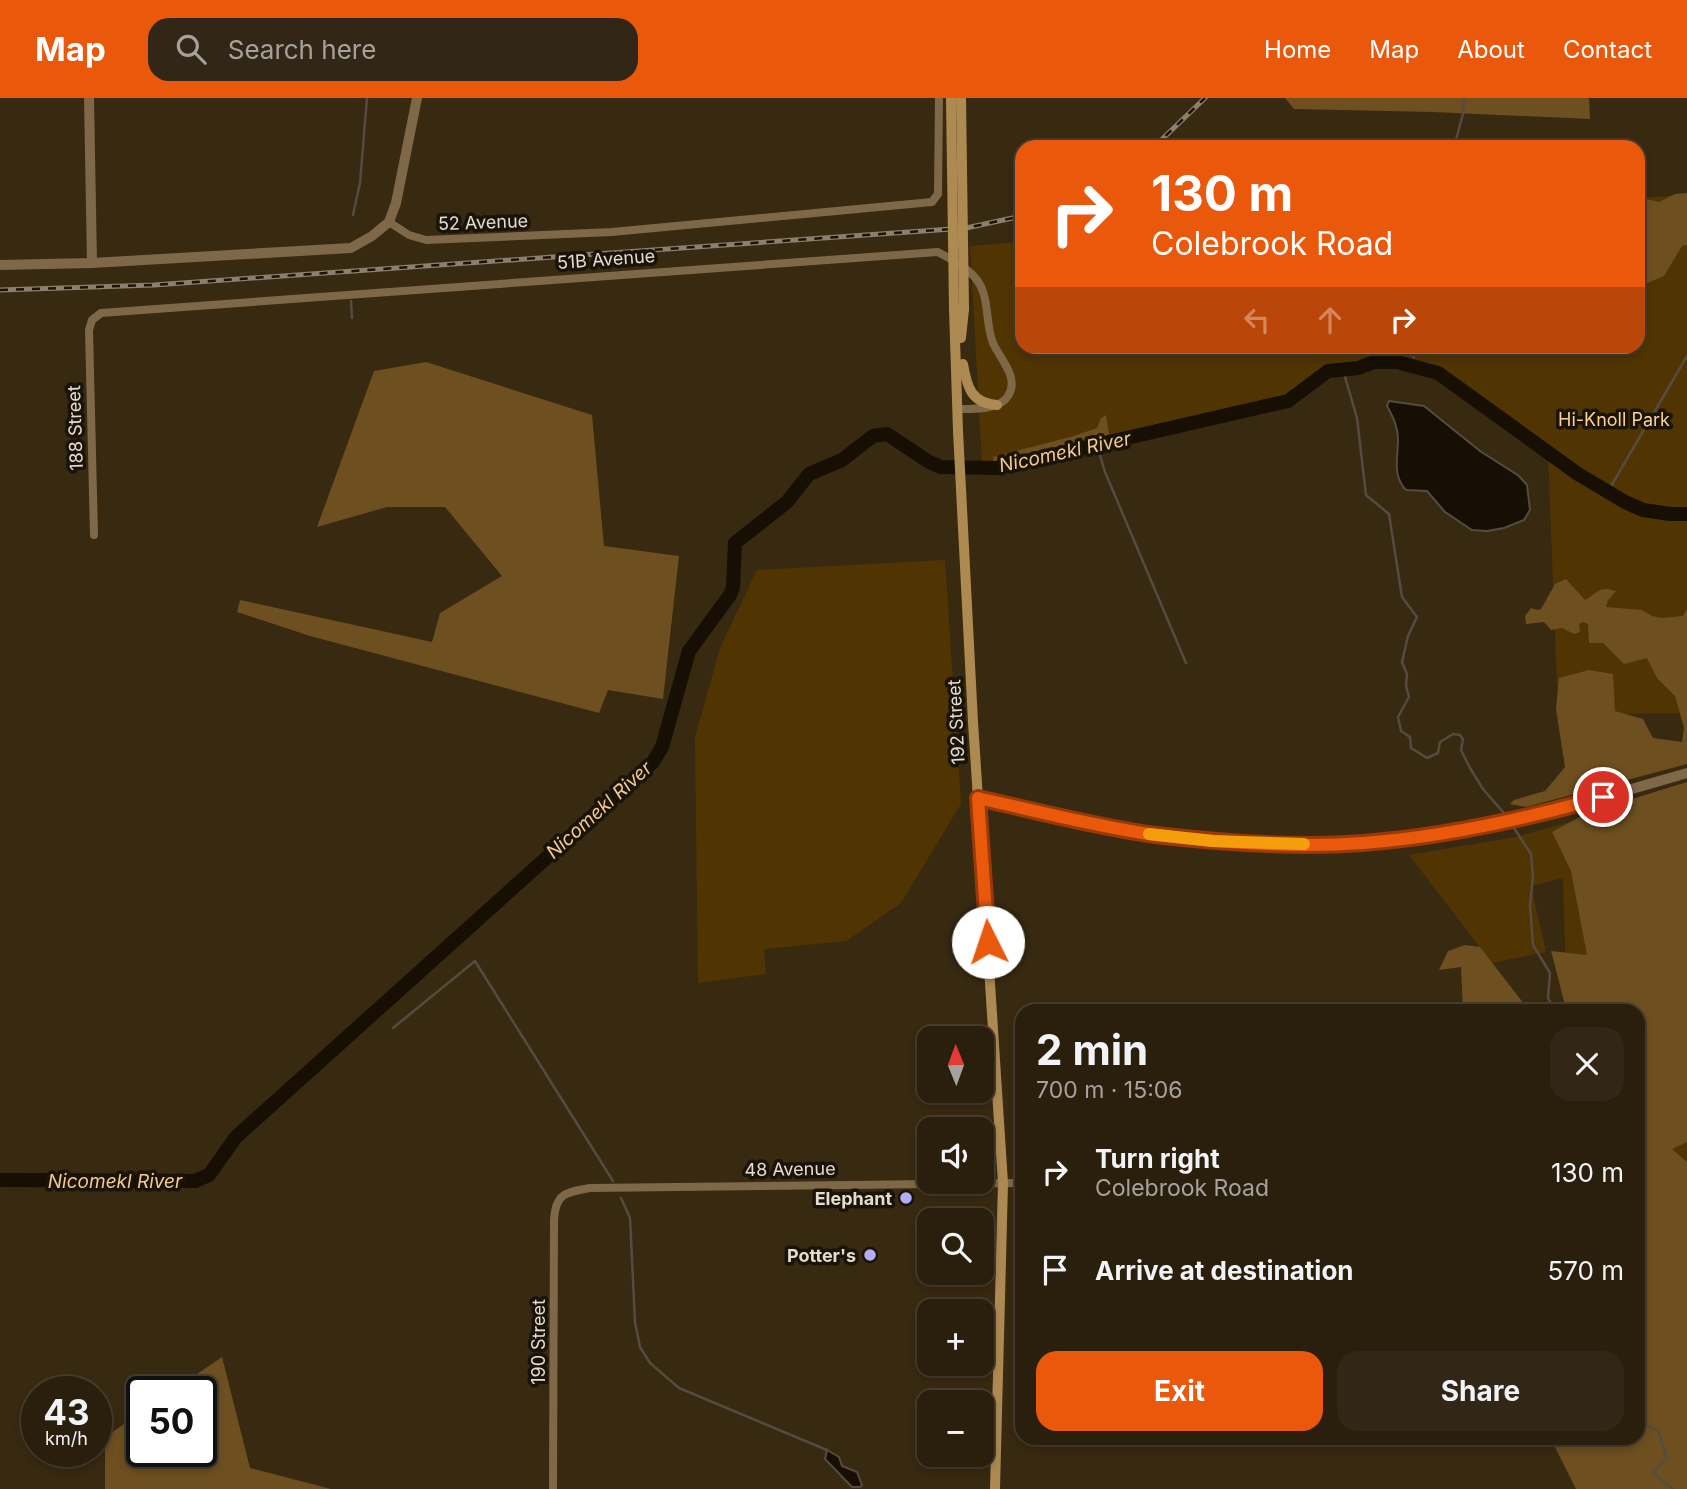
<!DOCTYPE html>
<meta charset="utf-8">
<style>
body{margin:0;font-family:Inter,sans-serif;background:#322716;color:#f1f3f6;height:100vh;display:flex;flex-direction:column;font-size:26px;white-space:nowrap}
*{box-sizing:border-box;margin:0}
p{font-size:23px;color:#a5a29d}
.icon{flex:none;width:38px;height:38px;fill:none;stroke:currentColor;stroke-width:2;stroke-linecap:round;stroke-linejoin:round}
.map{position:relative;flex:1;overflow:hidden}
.details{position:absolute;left:1015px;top:906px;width:630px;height:441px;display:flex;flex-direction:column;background:#2a1f0d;border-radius:21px;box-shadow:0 4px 10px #0003,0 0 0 2px #463d2e}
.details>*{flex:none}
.top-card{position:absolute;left:1015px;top:42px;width:630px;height:214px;border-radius:21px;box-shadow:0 4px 10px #0003,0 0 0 2px #463d2e;background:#ea580c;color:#fff;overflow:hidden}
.needle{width:46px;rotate:359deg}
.fabs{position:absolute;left:917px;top:928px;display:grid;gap:14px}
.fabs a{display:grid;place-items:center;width:77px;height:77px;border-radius:14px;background:#2a1f0d;box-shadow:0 4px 10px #0003,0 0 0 2px #463d2e;font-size:35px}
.speed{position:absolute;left:21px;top:1278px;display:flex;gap:14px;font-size:35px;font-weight:700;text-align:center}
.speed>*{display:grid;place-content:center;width:91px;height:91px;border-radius:50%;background:#2a1f0d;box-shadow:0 4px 10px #0003,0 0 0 2px #463d2e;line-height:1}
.speed small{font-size:18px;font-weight:400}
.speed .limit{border:4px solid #111;border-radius:10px;background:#fff;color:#111}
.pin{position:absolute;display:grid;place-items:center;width:60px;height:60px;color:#fff;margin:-30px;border:4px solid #fff;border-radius:50%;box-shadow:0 2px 7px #0007}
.me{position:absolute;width:77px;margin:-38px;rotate:356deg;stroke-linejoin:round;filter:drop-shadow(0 0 5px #0008)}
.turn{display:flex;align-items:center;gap:24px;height:147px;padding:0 21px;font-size:32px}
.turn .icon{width:91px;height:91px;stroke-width:2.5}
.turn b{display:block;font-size:49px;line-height:60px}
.lanes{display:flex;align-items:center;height:66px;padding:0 21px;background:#0003;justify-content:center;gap:35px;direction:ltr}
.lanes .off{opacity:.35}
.round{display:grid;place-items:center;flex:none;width:74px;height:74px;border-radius:21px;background:#322716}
.head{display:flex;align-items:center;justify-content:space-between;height:119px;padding:0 21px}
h1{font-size:42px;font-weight:700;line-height:52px}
.cta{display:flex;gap:14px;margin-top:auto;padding:14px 21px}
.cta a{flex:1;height:80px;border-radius:21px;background:#ea580c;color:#fff;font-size:28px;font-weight:700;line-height:80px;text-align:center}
.cta a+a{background:#322716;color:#f1f3f6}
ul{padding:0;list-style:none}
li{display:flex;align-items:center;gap:21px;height:98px;padding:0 21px}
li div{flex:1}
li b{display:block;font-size:26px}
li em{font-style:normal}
header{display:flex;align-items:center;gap:42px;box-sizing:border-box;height:98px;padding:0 35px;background:#ea580c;color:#fff}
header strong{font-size:33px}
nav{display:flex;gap:38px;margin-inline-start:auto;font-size:24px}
.search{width:490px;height:63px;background:#322716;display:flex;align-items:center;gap:18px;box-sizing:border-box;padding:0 24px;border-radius:21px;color:#a5a29d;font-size:26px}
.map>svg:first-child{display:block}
</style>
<header>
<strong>Map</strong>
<div class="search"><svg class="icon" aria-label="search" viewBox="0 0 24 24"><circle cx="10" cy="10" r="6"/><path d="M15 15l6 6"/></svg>Search here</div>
<nav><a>Home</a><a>Map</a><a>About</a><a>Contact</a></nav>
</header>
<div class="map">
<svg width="1687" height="1391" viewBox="0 0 1687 1391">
<rect width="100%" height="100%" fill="#382911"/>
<!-- green -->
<g fill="#503503">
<path d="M1687,97V615L1611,616L1606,588L1557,589L1548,353C1510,325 1443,273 1397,267C1363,262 1300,293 1266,305C1213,322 1160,332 1106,345C1062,355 1029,370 982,364L970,148L1022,144V248H1638V100Z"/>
<polygon points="945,462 961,706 901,805 846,843 764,851 766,876 698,885 695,639 720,550 757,472"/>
<polygon points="1687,692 1687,1069 1638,1070 1638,914 1567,913 1563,780 1531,788 1546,854 1492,865 1409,757 1511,740"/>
</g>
<!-- forest -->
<g fill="#6d4f20">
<polygon points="1285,0 1589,0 1590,21 1432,14 1294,11"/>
<polygon points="1687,95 1687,147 1682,148 1664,178 1638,189 1638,99 1659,104 1675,96"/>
<polygon points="426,264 592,317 604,448 679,458 663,601 608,592 599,615 310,538 237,514 240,502 432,544 440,515 502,478 445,409 387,409 317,429 374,273"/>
<polygon points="1106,317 1109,336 1100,341 994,365 993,359 1074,338 1097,330 1101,320"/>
<path d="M1566,481L1585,502C1598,495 1598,487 1616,493L1608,502L1606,509L1642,512L1652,518L1662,520L1683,518L1687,511V666L1526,709L1510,706L1514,702L1545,693L1565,669L1556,611L1559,580L1589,572L1613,576L1615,613L1643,621L1653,640L1682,644L1684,630L1675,598L1657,580L1647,560L1624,566L1603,545H1589L1588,526L1583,524L1579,526L1580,534L1574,536L1562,530L1551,532L1544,524L1526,526L1525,518L1531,510L1537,512L1541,511L1555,486Z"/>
<polygon points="1687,684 1687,1044 1672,1051 1687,1064 1687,1391 1576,1391 1551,1341 1638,1340 1638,914 1463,913 1461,869 1439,872 1448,853 1465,847 1480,849 1528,911 1566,911 1551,853 1587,857 1571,773 1552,734 1587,715"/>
<polygon points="222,1259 250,1370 331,1391 105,1391 105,1339 142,1314 142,1353 201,1353 201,1293 172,1293"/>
</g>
<!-- water -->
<g fill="#170f04" stroke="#554c41" stroke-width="2">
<path d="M1389,303L1424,308L1480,353L1519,378L1527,387L1530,412L1524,422L1504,430L1487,433L1472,432L1445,414L1427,393L1406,392C1392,377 1398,361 1398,341C1398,329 1393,319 1387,308Z"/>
<polygon points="827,1352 839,1359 842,1368 857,1374 862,1387 860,1389 852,1389 825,1361"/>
</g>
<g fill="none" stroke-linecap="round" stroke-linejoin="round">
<!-- stream -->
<g stroke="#554c41" stroke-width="2.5">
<polyline points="1454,49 1463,16 1464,0"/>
<polyline points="353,117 360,85 367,0"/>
<polyline points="351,203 352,220"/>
<polyline points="1412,267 1416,248"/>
<polyline points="1343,272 1357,320 1366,397 1389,416 1402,499 1417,519 1408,538 1402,564 1407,576 1406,588 1409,599 1398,619 1401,633 1410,639 1411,650 1427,660 1438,655 1440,644 1453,636 1460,637 1463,641 1461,652 1470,670 1483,691 1509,721"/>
<polyline points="1097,347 1105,374 1186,565"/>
<polyline points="1607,395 1687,258"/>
<polyline points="1512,727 1531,756 1533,779 1530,807 1533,847 1550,875 1548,900 1556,914"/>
<polyline points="393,930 475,863 613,1083"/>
<polyline points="621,1100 630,1120 635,1224 640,1249 650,1265 679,1290 827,1352"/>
<polyline points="1638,1324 1658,1332 1667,1360 1653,1375 1673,1391"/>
</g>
<!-- river -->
<polyline stroke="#170f04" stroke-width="14" points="0,1082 195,1083 209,1077 236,1039 653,664 662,649 689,553 730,497 733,489 735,445 787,404 809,376 842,362 873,338 887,336 929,364 941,369 996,370 1288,303 1328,273 1358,270 1374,264 1397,264 1438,275 1578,376 1625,404 1643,412 1670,416 1687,416"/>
<!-- minor -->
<g stroke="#7f6847" stroke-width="8">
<polyline points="389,124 409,137 426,142 612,134 932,104 938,96 939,0"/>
<path d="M94,437L89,232L92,222L101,215L938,154C951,161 968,170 977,182C990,199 985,226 993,245C1000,261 1020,280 1008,298C1000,312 972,311 958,311"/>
<path d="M553,1391L554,1123C555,1096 565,1094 590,1090L1022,1085"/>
</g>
<!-- tertiary -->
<g stroke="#7f6847" stroke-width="10">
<polyline points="89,0 92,165"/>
<polyline points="0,167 92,165 351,150 372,138 389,124 396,105 417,0"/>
<path d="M978,700C1036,713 1095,728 1154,736C1222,746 1292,749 1361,745C1473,739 1580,706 1687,675"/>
</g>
<!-- secondary -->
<g stroke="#ae8a53" stroke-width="10">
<polyline points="954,211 958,333 973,624 1003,1085 995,1391"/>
<polyline points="961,240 964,211"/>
<path d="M963,266C967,289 971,305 997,307"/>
</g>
<!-- rail casing -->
<g stroke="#8c806d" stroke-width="5">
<g id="rail">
<polyline points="1154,49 1205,0"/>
<polyline points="0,192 154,187 966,130 1022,118"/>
</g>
</g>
<!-- rail -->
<use href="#rail" stroke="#1a1309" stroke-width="2.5" stroke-dasharray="8" stroke-linecap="butt"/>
<!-- secondary-bridge -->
<g stroke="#ae8a53" stroke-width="10">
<polyline points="951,0 954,211"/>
<polyline points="961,0 964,211"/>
</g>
</g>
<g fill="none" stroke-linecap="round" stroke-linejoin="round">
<!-- route casing -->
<g stroke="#983908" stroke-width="18">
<path id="route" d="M988,844L978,700C1036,713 1097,729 1155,737C1224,745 1294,750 1363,745C1444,739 1525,721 1603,699"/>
</g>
<!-- route -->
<use href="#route" stroke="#ea580c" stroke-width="12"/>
<!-- slow -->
<polyline stroke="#f59e0b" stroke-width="12" points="1149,736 1212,743 1304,746"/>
</g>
<!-- markers -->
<g fill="#b2adf9" stroke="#1a1309" stroke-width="2.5">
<circle cx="906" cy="1100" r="7"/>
<circle cx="870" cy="1157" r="7"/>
</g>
<g text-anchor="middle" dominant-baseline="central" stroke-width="7" stroke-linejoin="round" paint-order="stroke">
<!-- street labels -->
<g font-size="18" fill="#e6dcce" stroke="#1a1309">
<text transform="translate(483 124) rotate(-2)">52 Avenue</text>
<text transform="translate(606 161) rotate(-4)">51B Avenue</text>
<text transform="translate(75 330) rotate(-92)">188 Street</text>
<text transform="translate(956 624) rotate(-93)">192 Street</text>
<text transform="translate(790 1071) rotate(-1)">48 Avenue</text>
<text transform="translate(538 1244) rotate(-90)">190 Street</text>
</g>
<!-- park labels -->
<g font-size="18" fill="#fcd192" stroke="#1a1309">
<text x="1614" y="321">Hi-Knoll Park</text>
</g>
<!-- poi labels -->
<g font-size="18" font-weight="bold" fill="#e6dcce" stroke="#1a1309" text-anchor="end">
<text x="892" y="1100">Elephant</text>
<text x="856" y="1157">Potter's</text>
</g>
<!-- water labels -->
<g font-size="19" font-style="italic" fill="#f4c98b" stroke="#1a1309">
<text transform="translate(1065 354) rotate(-12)">Nicomekl River</text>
<text transform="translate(599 712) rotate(-42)">Nicomekl River</text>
<text x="115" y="1083">Nicomekl River</text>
</g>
</g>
</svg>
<div class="fabs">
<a><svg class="needle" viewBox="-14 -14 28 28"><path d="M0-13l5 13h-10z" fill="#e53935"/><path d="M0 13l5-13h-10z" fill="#a5a29d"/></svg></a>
<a><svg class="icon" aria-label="sound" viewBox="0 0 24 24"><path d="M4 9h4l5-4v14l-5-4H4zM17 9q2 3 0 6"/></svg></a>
<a><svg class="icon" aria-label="search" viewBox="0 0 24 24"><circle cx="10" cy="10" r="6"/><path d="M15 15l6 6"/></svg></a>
<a>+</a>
<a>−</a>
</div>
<div class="speed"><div>43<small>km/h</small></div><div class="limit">50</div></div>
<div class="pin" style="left:1603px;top:699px;background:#d93025"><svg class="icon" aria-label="arrive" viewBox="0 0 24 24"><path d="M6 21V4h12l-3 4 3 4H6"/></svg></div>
<svg class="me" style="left:988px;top:844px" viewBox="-20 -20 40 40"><circle r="19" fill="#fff"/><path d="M0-13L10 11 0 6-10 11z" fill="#ea580c"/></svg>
<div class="top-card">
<div class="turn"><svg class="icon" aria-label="right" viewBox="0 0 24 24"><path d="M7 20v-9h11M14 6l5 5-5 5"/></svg><div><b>130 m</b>Colebrook Road</div></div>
<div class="lanes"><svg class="icon off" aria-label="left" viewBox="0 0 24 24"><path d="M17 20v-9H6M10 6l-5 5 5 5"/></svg><svg class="icon off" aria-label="ahead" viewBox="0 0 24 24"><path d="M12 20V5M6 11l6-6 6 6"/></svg><svg class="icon" aria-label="right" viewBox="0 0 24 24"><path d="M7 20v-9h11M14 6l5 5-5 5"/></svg></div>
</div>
<section class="details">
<div class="head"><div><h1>2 min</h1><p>700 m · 15:06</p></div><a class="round"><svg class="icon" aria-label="close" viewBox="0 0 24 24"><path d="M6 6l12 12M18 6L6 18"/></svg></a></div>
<ul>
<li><svg class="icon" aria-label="right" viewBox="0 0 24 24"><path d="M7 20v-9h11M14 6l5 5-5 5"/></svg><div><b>Turn right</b><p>Colebrook Road</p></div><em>130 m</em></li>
<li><svg class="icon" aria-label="arrive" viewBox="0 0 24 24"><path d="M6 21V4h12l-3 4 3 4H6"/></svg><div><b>Arrive at destination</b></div><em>570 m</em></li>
</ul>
<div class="cta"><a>Exit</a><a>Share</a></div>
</section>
</div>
